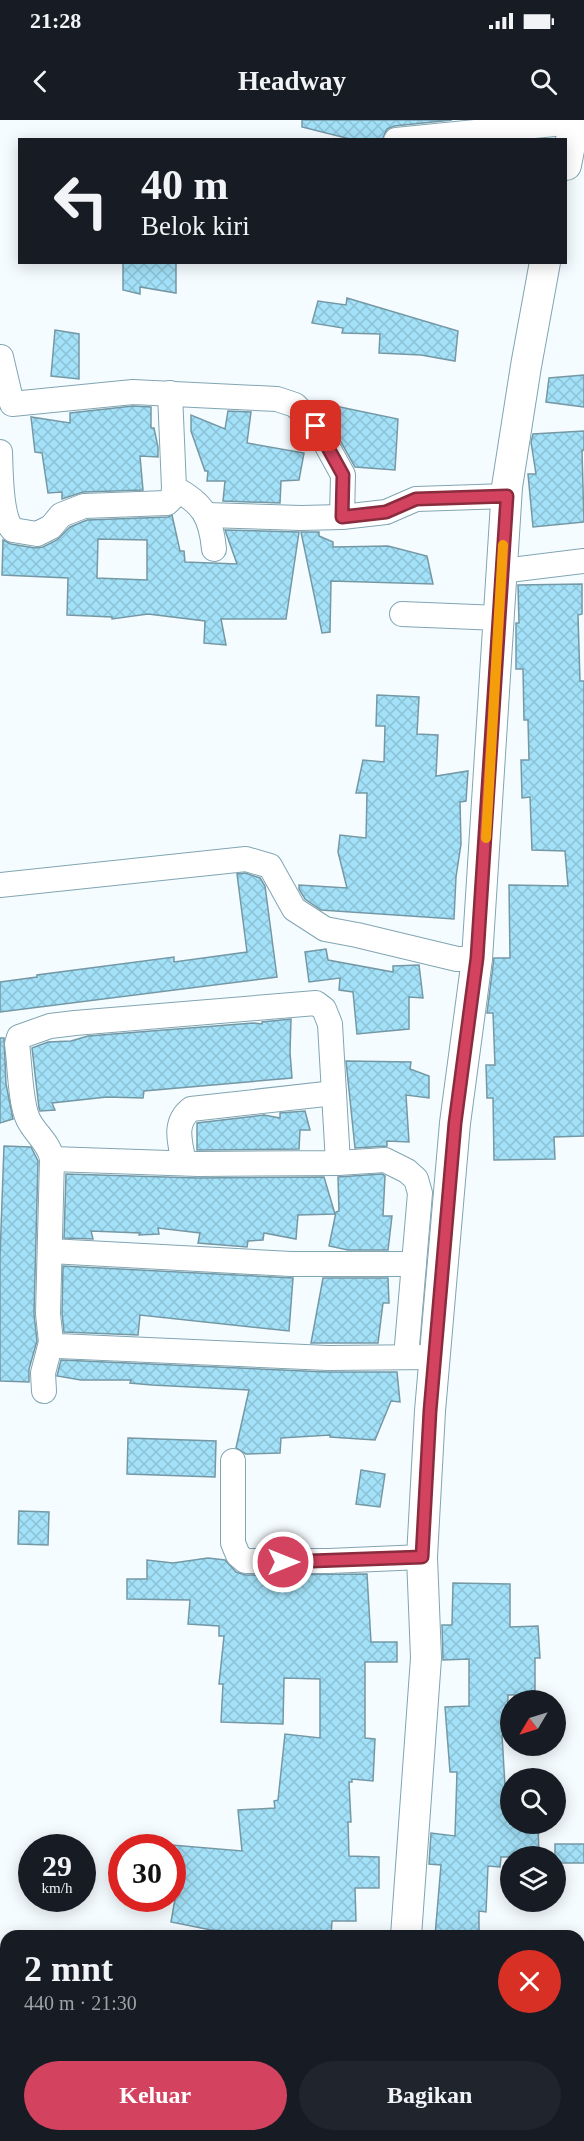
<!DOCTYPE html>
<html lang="id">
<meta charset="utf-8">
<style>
body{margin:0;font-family:"Times New Roman",serif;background:#20242c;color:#f1f3f6;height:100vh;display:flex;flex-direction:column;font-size:22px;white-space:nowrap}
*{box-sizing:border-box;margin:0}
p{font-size:20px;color:#9ea1a6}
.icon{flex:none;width:33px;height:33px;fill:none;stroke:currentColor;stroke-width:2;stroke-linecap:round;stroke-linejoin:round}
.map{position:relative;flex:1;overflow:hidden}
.drawer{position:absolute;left:0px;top:1810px;width:585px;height:212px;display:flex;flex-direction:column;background:#171b24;border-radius:18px 18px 0 0;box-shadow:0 3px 15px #0003}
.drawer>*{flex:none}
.hud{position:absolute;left:18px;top:18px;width:549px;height:126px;border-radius:0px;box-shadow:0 3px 15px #0003;background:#171b24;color:#f1f3f6;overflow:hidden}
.needle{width:39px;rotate:232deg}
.tools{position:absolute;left:500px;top:1570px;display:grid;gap:12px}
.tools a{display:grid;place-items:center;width:66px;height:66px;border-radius:50%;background:#171b24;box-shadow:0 3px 15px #0003;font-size:30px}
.speed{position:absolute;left:18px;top:1714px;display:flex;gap:12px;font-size:30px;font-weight:700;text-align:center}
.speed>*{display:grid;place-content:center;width:78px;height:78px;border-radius:50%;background:#171b24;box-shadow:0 3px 15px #0003;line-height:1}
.speed small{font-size:15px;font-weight:400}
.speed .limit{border:9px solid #d22;background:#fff;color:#111}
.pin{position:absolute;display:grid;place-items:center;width:51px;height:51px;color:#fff;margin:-26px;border-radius:12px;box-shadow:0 3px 9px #0006}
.me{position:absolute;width:66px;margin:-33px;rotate:90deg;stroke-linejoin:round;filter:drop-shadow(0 0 4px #0008)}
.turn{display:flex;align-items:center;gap:21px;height:126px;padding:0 24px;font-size:27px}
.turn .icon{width:78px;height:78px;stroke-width:2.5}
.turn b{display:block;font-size:42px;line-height:51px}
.round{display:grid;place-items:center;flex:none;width:63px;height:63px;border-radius:32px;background:#20242c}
.head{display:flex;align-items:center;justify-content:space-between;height:102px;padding:0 24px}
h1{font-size:36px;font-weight:700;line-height:45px}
.action{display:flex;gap:12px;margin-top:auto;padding:12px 24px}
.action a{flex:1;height:69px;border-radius:36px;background:#d34360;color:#fff;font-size:24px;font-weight:700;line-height:69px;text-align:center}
.action a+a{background:#20242c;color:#f1f3f6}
.status{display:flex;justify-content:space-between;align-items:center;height:42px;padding:0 30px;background:#171b24;direction:ltr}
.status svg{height:16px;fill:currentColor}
header{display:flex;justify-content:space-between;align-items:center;height:78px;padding:0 24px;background:#171b24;font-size:27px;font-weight:700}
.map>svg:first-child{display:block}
</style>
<div class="status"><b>21:28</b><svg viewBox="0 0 49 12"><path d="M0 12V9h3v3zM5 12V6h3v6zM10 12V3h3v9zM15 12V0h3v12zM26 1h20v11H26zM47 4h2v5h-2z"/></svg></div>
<header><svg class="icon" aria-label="back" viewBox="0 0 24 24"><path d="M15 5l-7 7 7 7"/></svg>Headway<svg class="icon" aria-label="search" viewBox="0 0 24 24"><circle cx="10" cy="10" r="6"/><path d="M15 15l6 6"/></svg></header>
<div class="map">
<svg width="584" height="2021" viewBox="0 0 584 2021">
<defs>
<pattern id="building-cross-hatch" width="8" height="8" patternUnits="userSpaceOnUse" patternTransform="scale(1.5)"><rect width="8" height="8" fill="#a3e1f8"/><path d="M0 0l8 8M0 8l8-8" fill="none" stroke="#8cc2d6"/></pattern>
</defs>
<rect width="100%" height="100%" fill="#f5fcff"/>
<!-- building -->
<g fill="url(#building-cross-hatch)" stroke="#7598a5" stroke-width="1.5" fill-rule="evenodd">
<polygon points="302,0 452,0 394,6 387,9 382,20 354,20 302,7"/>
<polygon points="123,142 176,142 176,173 140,167 140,174 123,170"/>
<polygon points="347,178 458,211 455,241 421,235 379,233 380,214 342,213 343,208 312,203 318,181 346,185"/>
<polygon points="55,210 79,214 79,259 51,256"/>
<polygon points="584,255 584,287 546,282 549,258"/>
<polygon points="316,282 398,299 395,350 355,347 328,299"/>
<polygon points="133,286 151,287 151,308 154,308 158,327 158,337 140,336 143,370 83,372 62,379 62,372 48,373 42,333 35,332 31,297 70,303 70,293"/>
<polygon points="228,291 251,292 247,323 304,333 299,360 281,361 280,383 223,381 225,361 207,361 208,351 205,351 191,311 191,295 225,309"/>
<polygon points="584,311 584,330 582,331 584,402 533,407 528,354 536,354 531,322 533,314"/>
<path d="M172,395L180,431H184L185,442L237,444L225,410L299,412L286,499H221L226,525L204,523L205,501L148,494L112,499V497L67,495L68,458L2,455L3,420L11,424L35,428L43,427L57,420L70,407L87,400L168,397ZM98,419L147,420V460L97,458Z"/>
<polygon points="319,412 319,416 333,422 333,427 388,426 427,436 433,464 331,461 330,512 322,513 301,412"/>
<polygon points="582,464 582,494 578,495 580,561 584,561 584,1016 554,1017 555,1039 494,1040 493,978 487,978 486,945 495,945 493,893 487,893 494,838 510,838 509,765 568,766 565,731 532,730 530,677 522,678 521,640 529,640 528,600 524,600 523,549 516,549 516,503 519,503 518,465"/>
<polygon points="377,575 419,577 417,614 438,615 436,656 468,651 466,681 460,682 461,724 456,757 454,799 321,790 305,779 299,769 299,765 347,768 338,732 340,715 366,718 367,673 356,673 363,640 384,642 385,606 376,606"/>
<polygon points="245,753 260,758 265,766 277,857 0,892 0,862 37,857 37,855 174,837 174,842 247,832 237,754"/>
<polygon points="326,829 328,840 393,852 393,846 419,845 423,878 409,877 409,909 357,914 353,872 339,870 340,858 309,862 305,832"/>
<polygon points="291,899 290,932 292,958 144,971 143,978 107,977 52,983 55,990 40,991 39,988 32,928 48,922 71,921 88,916 253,903 262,904 262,902"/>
<polygon points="0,918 4,918 6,964 13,999 0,1003"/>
<polygon points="346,941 411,942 410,949 429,956 429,978 406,975 409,1022 387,1021 387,1026 355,1028"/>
<polygon points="305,991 310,1010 300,1010 299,1029 197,1030 197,1003 264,995 280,998 280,993"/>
<polygon points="4,1026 31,1027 38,1041 34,1194 37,1221 29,1249 29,1262 0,1261 0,1137"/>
<polygon points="66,1054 198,1058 324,1057 335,1094 298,1095 296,1119 264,1113 263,1120 248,1121 247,1127 198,1123 200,1113 158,1108 159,1114 139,1115 140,1113 91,1111 93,1119 64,1118"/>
<polygon points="382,1054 385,1056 383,1096 392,1096 388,1130 348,1130 329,1126 336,1092 339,1091 338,1057"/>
<polygon points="63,1146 293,1158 289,1211 140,1195 138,1215 64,1212 62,1193"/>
<polygon points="323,1158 388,1158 389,1183 383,1183 378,1223 311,1223"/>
<polygon points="61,1240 327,1252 397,1252 400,1282 391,1281 375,1320 330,1317 330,1315 281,1318 280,1333 246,1334 236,1328 249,1270 152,1265 130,1263 131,1260 81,1260 57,1256"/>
<polygon points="128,1318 216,1321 215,1357 127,1354"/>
<polygon points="361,1350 385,1354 380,1387 356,1384"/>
<polygon points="19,1391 49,1392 48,1425 18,1424"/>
<polygon points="208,1438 225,1440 236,1452 245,1455 367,1454 371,1522 397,1522 397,1542 365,1542 365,1618 375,1619 373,1661 352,1659 352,1662 349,1662 351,1702 348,1702 349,1736 379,1737 379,1768 355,1768 356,1801 332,1801 331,1816 241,1816 242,1812 211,1810 171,1802 179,1756 172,1756 172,1725 242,1731 238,1690 275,1688 274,1681 278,1680 285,1614 320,1618 320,1559 284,1558 283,1604 221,1602 223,1564 219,1564 224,1516 219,1516 219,1506 188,1504 190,1480 127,1479 127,1459 147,1459 147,1440 173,1443"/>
<polygon points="453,1463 510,1464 510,1507 538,1506 540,1538 535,1538 535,1575 508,1575 507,1615 502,1615 505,1666 510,1666 510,1704 538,1704 539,1737 501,1737 500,1747 488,1746 486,1792 479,1791 479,1816 435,1816 441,1745 429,1744 431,1713 455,1716 457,1652 450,1652 445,1587 469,1586 469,1539 443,1540 442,1505 452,1505"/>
<rect x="555" y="1724" width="29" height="19"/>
</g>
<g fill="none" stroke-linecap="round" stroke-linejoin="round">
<!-- minor casing -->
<g stroke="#81a5b2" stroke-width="26">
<g id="minor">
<polyline points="396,20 574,2"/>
<polyline points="1,237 12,284 133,272 277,279 295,285 316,306 343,355 342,397 386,392 416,379 507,376"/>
<path d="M0,332C1,352 0,397 13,410L37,414L51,407L61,395L84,386L167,383L173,377L174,368L170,273"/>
<path d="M174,368C203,383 211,397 214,429"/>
<polyline points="206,395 301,398 342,397"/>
<polyline points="502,451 584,441"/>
<polyline points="402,494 499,498"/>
<polyline points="0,765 246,739 270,746 294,789 325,809 357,815 457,839 477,839"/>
<polyline points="52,1039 198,1044 338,1043 385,1040 407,1051 416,1059 420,1073 406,1237"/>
<path d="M184,1043C180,1022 173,1003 191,989L334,973"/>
<path d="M338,1043L330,904L324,889L316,883L75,903L50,906L19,917L17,924C20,944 20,982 28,999C35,1014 49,1022 52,1039L48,1194L51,1222L58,1226L328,1238L434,1237"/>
<polyline points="50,1131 291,1144 414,1144"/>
<polyline points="44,1271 43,1253 51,1222"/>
<polyline points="233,1341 233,1423 238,1435 245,1441 329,1441 422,1437"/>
<polyline points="0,1853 6,1846"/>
<polyline points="273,2016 314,2021"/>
</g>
</g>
<!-- tertiary casing -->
<g stroke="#81a5b2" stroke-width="32">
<g id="tertiary">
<polyline points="566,45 575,0"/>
<polyline points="406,1816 426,1538 422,1437 430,1291 455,1003 477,839 507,367 526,246 545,142"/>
<polyline points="402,2021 402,2016"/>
</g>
</g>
<!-- minor -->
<use href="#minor" stroke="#fff" stroke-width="24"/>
<!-- tertiary -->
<use href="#tertiary" stroke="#fff" stroke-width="30"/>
</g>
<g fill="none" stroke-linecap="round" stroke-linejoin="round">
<!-- route casing -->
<g stroke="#892c3e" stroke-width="15">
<polyline id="route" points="283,1442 422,1437 430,1291 455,1003 477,838 507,376 416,379 386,392 342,397 343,355 316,306"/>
</g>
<!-- route -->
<use href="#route" stroke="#d34360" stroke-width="10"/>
<!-- slow -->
<polyline stroke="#f59e0b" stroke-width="10" points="486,718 503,425"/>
</g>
</svg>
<div class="tools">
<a><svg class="needle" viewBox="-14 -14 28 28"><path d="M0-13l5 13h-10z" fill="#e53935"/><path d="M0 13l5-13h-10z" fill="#9ea1a6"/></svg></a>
<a><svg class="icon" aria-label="search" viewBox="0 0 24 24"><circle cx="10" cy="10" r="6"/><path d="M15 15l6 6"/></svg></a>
<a><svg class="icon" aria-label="layers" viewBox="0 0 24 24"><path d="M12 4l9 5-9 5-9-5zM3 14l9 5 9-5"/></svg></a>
</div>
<div class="speed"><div>29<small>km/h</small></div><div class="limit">30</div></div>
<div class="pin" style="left:316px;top:306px;background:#d93025"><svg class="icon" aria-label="arrive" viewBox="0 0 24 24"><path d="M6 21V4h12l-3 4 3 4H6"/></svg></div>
<svg class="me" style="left:283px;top:1442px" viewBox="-20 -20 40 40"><circle r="17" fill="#d34360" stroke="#fff" stroke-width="3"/><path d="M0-11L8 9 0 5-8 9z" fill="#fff"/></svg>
<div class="hud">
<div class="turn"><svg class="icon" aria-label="left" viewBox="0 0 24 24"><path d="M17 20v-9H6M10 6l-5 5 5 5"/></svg><div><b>40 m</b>Belok kiri</div></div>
</div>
<section class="drawer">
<div class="head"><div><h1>2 mnt</h1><p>440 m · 21:30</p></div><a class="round" style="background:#d93025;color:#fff"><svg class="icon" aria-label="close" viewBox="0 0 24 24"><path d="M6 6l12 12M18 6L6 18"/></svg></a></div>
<div class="action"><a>Keluar</a><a>Bagikan</a></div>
</section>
</div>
